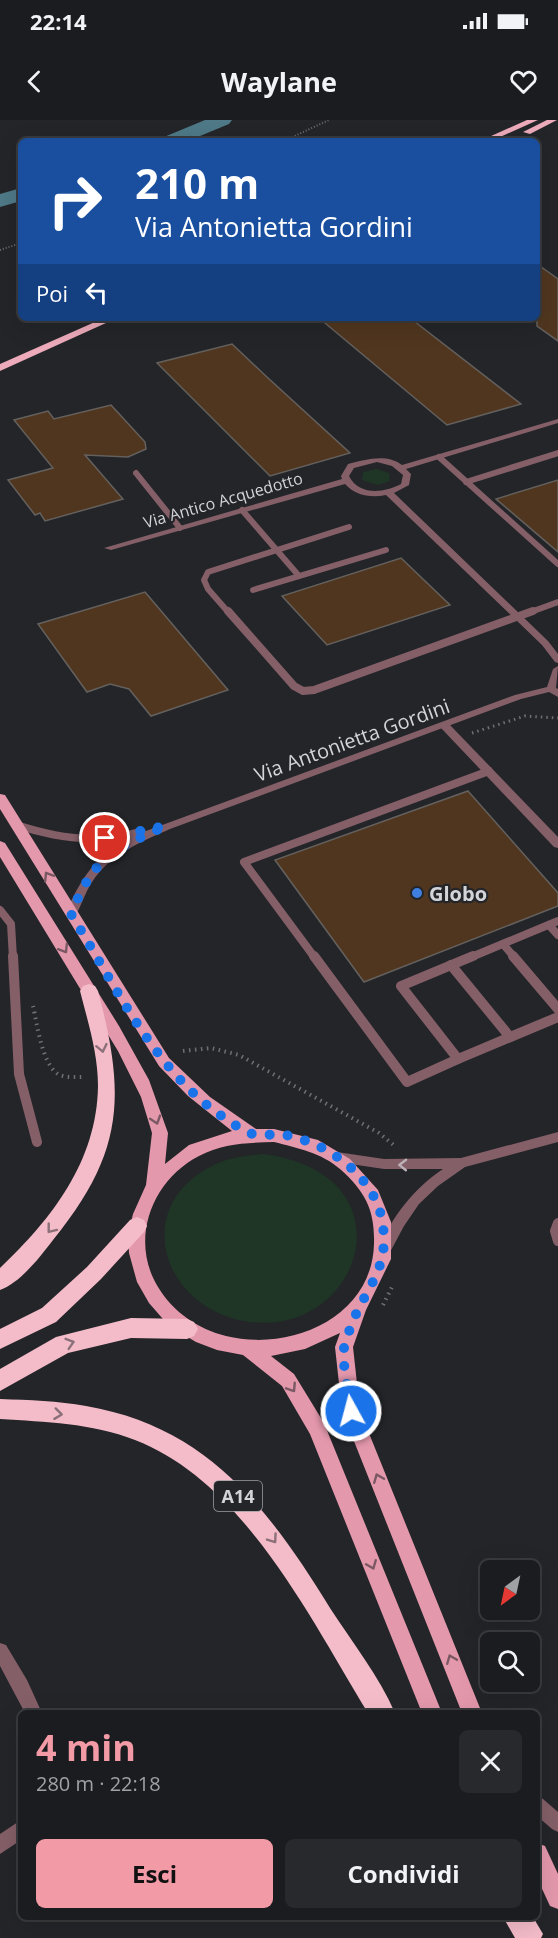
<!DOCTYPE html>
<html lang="it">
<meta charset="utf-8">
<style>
body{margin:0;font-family:"Open Sans",sans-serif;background:#27292c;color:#f1f3f6;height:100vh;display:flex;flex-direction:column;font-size:22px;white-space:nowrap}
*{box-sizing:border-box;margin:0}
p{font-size:20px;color:#9fa1a4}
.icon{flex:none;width:33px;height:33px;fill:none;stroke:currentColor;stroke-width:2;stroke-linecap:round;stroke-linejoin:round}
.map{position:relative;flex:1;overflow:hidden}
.sheet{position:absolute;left:18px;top:1590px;width:522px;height:210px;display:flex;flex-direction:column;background:#1a1c1f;border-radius:9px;box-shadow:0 6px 24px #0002,0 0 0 2px #383a3d}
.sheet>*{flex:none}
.guide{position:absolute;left:18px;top:18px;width:522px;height:183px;border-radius:9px;box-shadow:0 6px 24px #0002,0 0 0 2px #383a3d;background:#1a4fa0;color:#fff;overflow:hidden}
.needle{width:39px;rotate:213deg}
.tools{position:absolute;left:480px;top:1440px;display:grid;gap:12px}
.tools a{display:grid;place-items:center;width:60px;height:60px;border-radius:9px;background:#1a1c1f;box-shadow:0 6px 24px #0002,0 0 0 2px #383a3d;font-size:30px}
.pin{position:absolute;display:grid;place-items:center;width:51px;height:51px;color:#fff;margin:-26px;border:3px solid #fff;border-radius:50%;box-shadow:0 2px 6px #0007}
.me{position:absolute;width:66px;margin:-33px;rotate:353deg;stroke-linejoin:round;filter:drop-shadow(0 0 4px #0008)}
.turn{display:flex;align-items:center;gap:21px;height:126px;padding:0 18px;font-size:27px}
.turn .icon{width:78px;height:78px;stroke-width:2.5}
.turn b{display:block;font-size:42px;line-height:51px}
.then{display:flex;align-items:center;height:57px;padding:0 18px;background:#0003;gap:12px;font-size:22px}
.round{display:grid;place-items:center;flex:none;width:63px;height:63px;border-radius:9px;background:#27292c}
.headline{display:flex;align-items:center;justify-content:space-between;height:102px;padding:0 18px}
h1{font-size:36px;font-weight:700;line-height:45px;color:#f39aa7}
.cta{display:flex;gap:12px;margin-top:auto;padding:12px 18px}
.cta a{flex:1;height:69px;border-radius:9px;background:#f39aa7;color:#111;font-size:24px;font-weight:700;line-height:69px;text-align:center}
.cta a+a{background:#27292c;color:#f1f3f6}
.status{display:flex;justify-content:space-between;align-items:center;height:42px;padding:0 30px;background:#1a1c1f;direction:ltr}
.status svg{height:16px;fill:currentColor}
header{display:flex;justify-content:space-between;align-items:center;height:78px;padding:0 18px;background:#1a1c1f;font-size:27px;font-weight:700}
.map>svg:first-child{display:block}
</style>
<div class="status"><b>22:14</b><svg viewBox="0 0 49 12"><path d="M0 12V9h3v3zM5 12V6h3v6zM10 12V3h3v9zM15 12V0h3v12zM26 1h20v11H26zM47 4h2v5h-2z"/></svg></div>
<header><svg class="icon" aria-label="back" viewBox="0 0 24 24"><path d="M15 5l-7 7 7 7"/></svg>Waylane<svg class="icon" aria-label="heart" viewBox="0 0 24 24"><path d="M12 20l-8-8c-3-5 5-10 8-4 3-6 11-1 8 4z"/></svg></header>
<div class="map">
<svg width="558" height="1818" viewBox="0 0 558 1818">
<rect width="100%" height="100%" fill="#232529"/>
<!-- green -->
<g fill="#1f3626">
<polygon points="376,349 389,353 390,361 378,365 362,360 363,352"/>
<path d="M262,1034C417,1053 361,1222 244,1201C160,1185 131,1085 214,1045C229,1037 245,1036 262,1034Z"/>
</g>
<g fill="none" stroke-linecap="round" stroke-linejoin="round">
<!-- river -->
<g fill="#4f7987" fill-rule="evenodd">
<polygon points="205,0 232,0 229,4 188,21 161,21 164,17"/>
<polygon points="21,68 21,81 0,87 0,74"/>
</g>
</g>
<!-- building -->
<g fill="#50361f" stroke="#64605d" stroke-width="1.5">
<polygon points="537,144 558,159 558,221 537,206"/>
<polygon points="319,198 410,198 521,284 447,305"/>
<polygon points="232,224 268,258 350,333 270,356 157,243"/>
<polygon points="111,285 145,322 146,329 128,337 85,335 123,379 45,401 40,393 35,395 8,360 53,348 14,300 48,291 54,299"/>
<polygon points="558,360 558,432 496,379"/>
<polygon points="401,438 450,485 327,525 282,476"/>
<polygon points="145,472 228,570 151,596 129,569 110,564 87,572 38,504"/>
<polygon points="468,671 558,773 558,786 364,862 275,740"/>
</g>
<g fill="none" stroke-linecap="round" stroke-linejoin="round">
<!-- path-far2 -->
<g stroke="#6f7074" stroke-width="2" stroke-dasharray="1 2" stroke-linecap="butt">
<polyline points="284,21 329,0"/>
<polyline points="0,130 21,123"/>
</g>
<!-- path-far1 -->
<polyline stroke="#6f7074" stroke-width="3" stroke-dasharray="1.5 4" stroke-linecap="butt" points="472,613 525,596 558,598"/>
<!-- path -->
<g stroke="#6f7074" stroke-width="4" stroke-dasharray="1.5 4.5" stroke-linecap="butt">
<path d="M33,886C37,903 42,944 58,954C65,958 74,957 82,957"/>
<polyline points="183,931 211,928 239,935 379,1013 396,1027"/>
<polyline points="383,1185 393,1165"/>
</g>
<!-- service-far2 -->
<g stroke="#845f68" stroke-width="6">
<polyline points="439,337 558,444"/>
<polyline points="136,353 180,408"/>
<polyline points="466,362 558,333"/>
<polyline points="242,390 299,456"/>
<polyline points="253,470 386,430"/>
<polyline points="229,493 208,469 204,460 208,452 349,407"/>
<polyline points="528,493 558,482"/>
</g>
<!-- service-far1 -->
<g stroke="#845f68" stroke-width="8">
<polyline points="228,491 294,566 303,571 314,570 533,491"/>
<polyline points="0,790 11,804 13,838"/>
<polyline points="549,805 558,815"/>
<polyline points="503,824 515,838"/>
<polyline points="315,838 244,742 489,651"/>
<polyline points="469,838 558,801"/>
</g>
<!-- service -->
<g stroke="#845f68" stroke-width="10">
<polyline points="13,836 19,954 37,1022"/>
<polyline points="314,836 407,962 458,939"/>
<polyline points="473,836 401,866 458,939 558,897"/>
<polyline points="513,836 558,889"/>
<polyline points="451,845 510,917"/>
<polyline points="558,1103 555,1111 558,1121"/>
</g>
<!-- minor -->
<g fill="#845f68" fill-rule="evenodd">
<path d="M558,299V303L406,349L411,354L409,365L394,373L548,521L558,534V543L555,542L542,525L386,375C371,378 356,376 345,364L111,430L104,428L342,359L341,356L348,344C365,340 386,333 402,345ZM377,342L392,346L403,355L401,364C384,373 359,376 349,356L354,348Z"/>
<polygon points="445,603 449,604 558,717 558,728 554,727 441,608 441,604"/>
<path d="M558,1012V1022L465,1047L438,1066L419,1084L404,1106L389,1134L384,1136L379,1134L377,1130C393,1096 412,1070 443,1049H384L337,1042L332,1041L331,1037L332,1033L337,1032L384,1039L461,1038Z"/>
<polygon points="0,1523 6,1525 27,1560 42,1593 25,1593 0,1546"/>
<polygon points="537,1676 543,1679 558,1692 558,1712 552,1709 537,1696"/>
<polygon points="21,1700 21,1720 0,1734 0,1714"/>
</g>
<!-- tertiary -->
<path fill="#845f68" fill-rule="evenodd" d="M558,546L556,568L558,569V577L549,572L521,579L170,709C141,722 110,734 92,762C85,773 81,786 75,797L71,798L65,794C81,759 95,735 131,718C87,727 55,721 13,708L12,705L17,701C66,716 91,719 141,708L146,711L515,575L547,567L553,549Z"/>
<!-- primary -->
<g fill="#e498ac" fill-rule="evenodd">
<path d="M0,674L5,675L169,938L210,977L256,1009H274L318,1020L350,1039L378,1070L391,1102V1139L366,1190L353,1227L360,1291L482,1593H462L342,1291L335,1227L340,1213L305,1229L271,1236L294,1254L324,1303L442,1593H422L310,1314L282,1266L243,1235L217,1230L196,1222L169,1206L149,1183L137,1162L129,1133L128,1114L133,1094L146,1065L152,1013L141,977L118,931L0,737V721L5,723L119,906L149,960L168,1013L165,1044L189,1025L232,1011L188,976L159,946L0,689ZM274,1022C297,1028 322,1033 340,1049C366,1072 375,1091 374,1124C372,1198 290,1232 226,1216C198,1209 173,1192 158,1167C129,1120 152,1060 199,1036C223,1023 248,1023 274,1022Z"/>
<polygon points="537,1723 545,1726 558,1754 558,1789 550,1786 537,1758"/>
</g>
<!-- trunk -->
<g fill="#ecaaba" fill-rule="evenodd">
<polygon points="527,0 538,0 491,21 480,21"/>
<polygon points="547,0 557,0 530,14 523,12"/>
<polygon points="104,198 117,198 0,251 0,244"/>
</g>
<!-- motorway -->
<g fill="#f4bcc9" fill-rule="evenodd">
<path d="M89,864L95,866L98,871C126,976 124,1033 53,1120C40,1137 20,1163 0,1170V1148C52,1099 97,1041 98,966C98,934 88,902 80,871L83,866Z"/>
<polygon points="137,1097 144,1100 147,1106 144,1112 101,1159 56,1202 0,1229 0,1209 42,1188 87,1147 130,1100"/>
<polygon points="131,1198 187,1199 194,1202 198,1209 194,1216 187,1219 131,1218 68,1233 0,1271 0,1249 56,1217"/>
<path d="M0,1279C29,1280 58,1281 86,1286C208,1307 269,1389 330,1488C352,1522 379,1556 395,1593H368C310,1498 244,1362 135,1320C91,1303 46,1302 0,1299Z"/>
<polygon points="503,1797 533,1797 543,1814 541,1818 515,1818"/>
</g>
</g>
<!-- one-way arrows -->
<defs><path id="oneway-chevron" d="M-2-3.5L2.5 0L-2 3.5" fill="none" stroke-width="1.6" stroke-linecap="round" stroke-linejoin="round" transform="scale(1.5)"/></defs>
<g stroke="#7a5964">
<use href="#oneway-chevron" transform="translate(48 756) rotate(-122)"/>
<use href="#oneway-chevron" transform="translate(64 829) rotate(58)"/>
<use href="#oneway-chevron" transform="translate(156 1000) rotate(72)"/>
<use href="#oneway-chevron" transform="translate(292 1268) rotate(57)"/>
<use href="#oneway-chevron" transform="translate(378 1358) rotate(-112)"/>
<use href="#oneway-chevron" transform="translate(372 1445) rotate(68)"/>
<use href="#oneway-chevron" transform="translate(451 1539) rotate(-112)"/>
</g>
<g stroke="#8c7079">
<use href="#oneway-chevron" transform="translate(102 928) rotate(78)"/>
<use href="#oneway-chevron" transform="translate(51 1109) rotate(128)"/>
<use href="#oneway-chevron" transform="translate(70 1223) rotate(-17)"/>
<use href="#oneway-chevron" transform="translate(58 1294) rotate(7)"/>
<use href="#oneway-chevron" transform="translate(273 1419) rotate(55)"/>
</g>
<use stroke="#bbb1b6" href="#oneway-chevron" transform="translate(403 1045) rotate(-179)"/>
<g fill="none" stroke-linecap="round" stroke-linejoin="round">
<!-- route -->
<path stroke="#1a73e8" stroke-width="10" stroke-dasharray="0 18" d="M105,718L166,706C111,731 95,736 71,794C114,863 156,954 226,999C233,1003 241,1010 249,1013C260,1017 274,1013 285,1015C328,1023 374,1056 382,1100C391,1149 366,1166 351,1206C349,1213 344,1221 344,1228C342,1247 349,1271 351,1291"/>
</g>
<!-- markers -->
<circle fill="#3f7fe0" stroke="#232529" stroke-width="2" cx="417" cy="773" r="6"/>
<g text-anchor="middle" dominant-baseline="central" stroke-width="4.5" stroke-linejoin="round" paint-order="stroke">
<!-- far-street labels -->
<g font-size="16" fill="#d3d4d7" stroke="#232529">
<text transform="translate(223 380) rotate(-16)">Via Antico Acquedotto</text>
</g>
<!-- shield labels -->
<rect fill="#232529" stroke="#9ea0a3" stroke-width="1.5" x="214" y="1361" width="48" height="30" rx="4.5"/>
<g font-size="18" font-weight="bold" fill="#d3d4d7">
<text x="238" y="1376">A14</text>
</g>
<!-- street labels -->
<g font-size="20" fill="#d3d4d7" stroke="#232529">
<text transform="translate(352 620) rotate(-20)">Via Antonietta Gordini</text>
</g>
<!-- poi labels -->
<g font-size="20" font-weight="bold" fill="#d3d4d7" stroke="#232529" text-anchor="start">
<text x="429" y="773">Globo</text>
</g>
</g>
</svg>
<div class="tools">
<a><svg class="needle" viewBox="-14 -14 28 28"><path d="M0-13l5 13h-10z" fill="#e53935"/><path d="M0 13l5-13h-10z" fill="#9fa1a4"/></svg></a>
<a><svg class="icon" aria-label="search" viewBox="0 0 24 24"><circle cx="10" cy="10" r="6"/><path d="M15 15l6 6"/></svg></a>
</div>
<div class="pin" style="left:105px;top:718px;background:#d93025"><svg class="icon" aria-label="arrive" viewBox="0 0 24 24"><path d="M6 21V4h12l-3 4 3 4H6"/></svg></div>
<svg class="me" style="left:351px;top:1291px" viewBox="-20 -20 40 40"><circle r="17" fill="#1a73e8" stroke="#fff" stroke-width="3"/><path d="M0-11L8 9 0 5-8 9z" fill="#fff"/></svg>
<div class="guide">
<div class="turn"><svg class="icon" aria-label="right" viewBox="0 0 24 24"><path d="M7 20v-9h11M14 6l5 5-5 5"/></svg><div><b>210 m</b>Via Antonietta Gordini</div></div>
<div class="then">Poi<svg class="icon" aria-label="left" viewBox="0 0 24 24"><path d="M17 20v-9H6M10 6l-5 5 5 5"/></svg></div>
</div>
<section class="sheet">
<div class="headline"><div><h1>4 min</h1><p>280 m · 22:18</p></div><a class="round"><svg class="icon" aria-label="close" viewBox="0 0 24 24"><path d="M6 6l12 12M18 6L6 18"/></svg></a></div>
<div class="cta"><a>Esci</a><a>Condividi</a></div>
</section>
</div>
